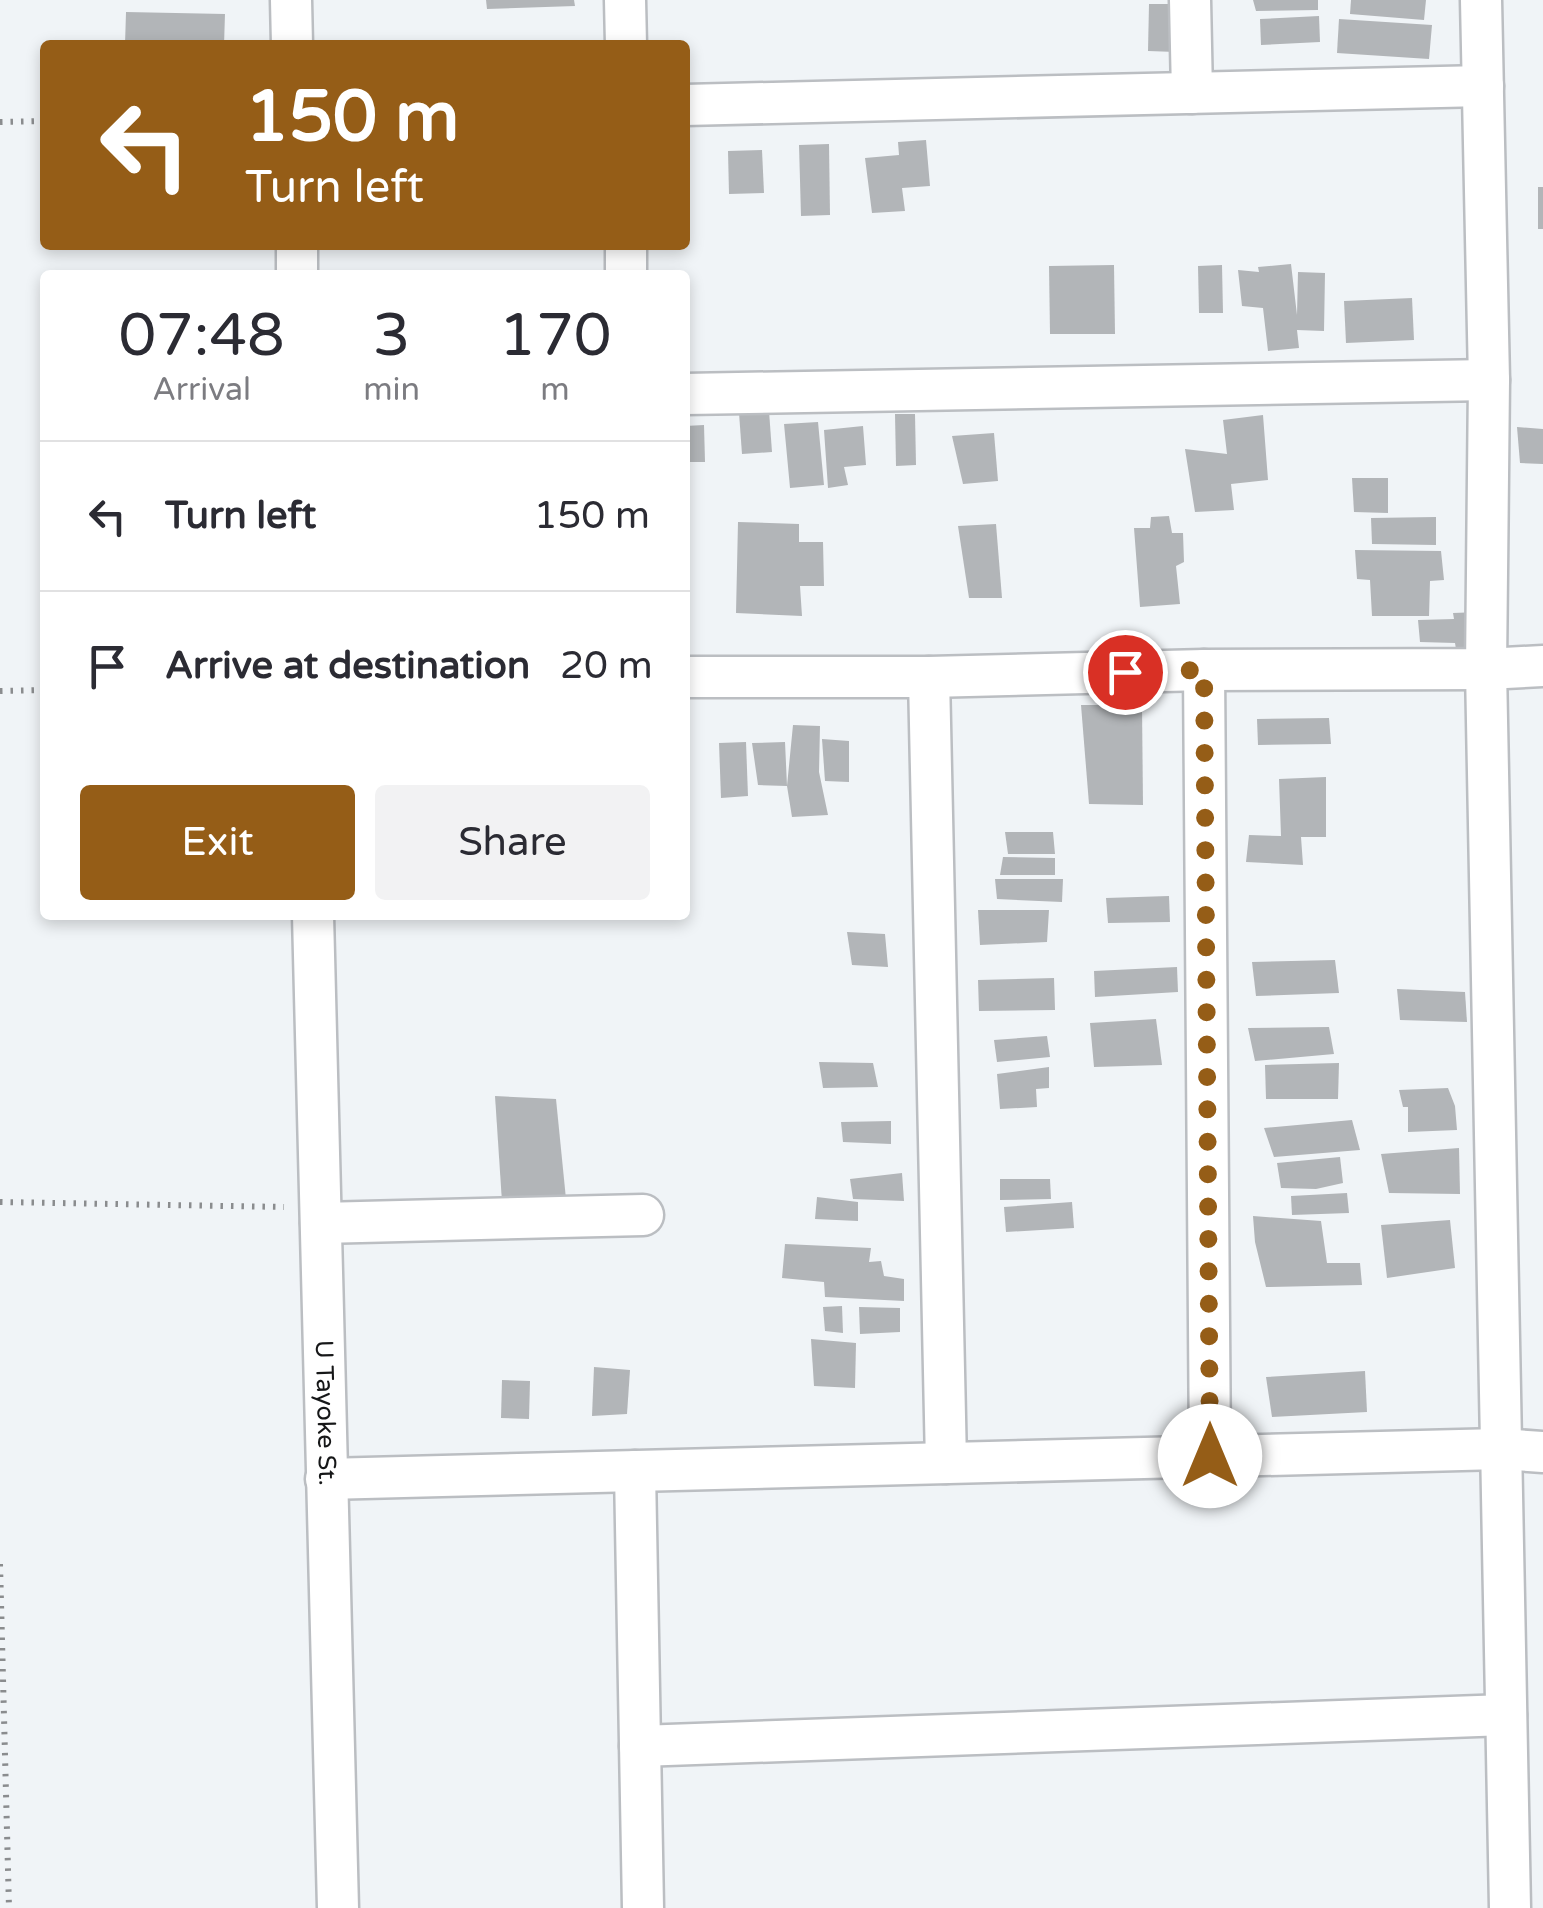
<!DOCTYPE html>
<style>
body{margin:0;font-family:"Varela Round",sans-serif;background:#f2f2f3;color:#2b2b33;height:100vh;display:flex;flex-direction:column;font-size:38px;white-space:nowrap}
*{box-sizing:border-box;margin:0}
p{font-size:32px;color:#7c7c81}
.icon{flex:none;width:55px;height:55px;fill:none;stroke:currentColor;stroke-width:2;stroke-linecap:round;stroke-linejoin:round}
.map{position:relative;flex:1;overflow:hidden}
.drawer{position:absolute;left:40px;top:270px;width:650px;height:650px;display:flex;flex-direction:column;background:#fff;border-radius:10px;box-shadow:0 5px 15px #0003}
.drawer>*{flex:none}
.banner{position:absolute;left:40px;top:40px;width:650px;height:210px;border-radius:10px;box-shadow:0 5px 15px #0003;background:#955d17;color:#fff;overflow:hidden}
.pin{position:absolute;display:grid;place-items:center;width:85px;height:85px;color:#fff;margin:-42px;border:5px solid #fff;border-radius:50%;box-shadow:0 2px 10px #0007}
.me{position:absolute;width:110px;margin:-55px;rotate:0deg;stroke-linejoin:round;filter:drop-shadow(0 0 8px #0008)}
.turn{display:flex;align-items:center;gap:35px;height:210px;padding:0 40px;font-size:45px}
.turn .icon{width:130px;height:130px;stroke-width:2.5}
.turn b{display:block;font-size:70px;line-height:85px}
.eta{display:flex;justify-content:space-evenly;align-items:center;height:170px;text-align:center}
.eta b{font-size:60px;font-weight:600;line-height:70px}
.action{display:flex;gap:20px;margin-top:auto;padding:20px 40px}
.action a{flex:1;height:115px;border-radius:10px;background:#955d17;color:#fff;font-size:40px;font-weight:600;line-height:115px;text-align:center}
.action a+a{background:#f2f2f3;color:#2b2b33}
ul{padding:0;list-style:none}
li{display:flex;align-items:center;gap:30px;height:150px;padding:0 40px;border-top:2px solid #e1e1e2}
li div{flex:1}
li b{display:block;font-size:38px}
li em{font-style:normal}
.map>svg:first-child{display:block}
</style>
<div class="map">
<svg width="1543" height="1908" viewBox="0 0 1543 1908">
<rect width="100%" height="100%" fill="#f0f4f7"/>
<!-- building -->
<g fill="#b2b5b8">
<polygon points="486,0 574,0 575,6 487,9"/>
<polygon points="1253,0 1318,0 1318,10 1256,11"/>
<polygon points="1351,0 1426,0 1424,20 1350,14"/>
<polygon points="1149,4 1177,4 1176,52 1148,51"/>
<polygon points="126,12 225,14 224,45 125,45"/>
<polygon points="1319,16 1320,42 1261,45 1260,19"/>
<polygon points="1339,19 1432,25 1429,59 1337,53"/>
<polygon points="274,41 274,45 229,45 229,42"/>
<polygon points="926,140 930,186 902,188 905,211 872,213 865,158 899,155 898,142"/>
<polygon points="829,144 830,215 801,216 799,145"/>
<polygon points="762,150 764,193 729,194 728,151"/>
<rect x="1538" y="187" width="5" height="42"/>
<polygon points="1291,264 1297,315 1298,272 1325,273 1324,331 1297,330 1299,348 1268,351 1263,308 1242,306 1238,270 1259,272 1258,267"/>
<polygon points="1114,265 1115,334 1050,334 1049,266"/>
<polygon points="1222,265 1223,313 1199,313 1198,266"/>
<polygon points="1412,298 1414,340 1346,343 1344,301"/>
<polygon points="769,411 772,452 742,454 739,413"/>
<polygon points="895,414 915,414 916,465 896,466"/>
<polygon points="1263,415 1268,480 1231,484 1234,510 1195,512 1185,449 1227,454 1223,420"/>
<polygon points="818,422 824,485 790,488 784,424"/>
<polygon points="704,425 705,462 685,462 685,426"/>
<polygon points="863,426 866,465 844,467 848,485 828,488 824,430"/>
<polygon points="1517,427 1543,429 1543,464 1520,463"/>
<polygon points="994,433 998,481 963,484 952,436"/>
<polygon points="1352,478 1388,478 1388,513 1354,512"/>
<polygon points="1169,516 1172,533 1183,533 1184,562 1176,566 1180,604 1140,607 1134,528 1150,528 1151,517"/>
<polygon points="1436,517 1436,545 1372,544 1371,518"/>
<polygon points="738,522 799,524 799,542 823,542 824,586 800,586 802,616 736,613"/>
<polygon points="996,524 1002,598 969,598 958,526"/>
<polygon points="1355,550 1441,551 1444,580 1430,581 1429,616 1372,616 1370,580 1357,579"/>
<polygon points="1479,612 1481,649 1456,649 1455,643 1420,642 1418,620 1454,619 1453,613"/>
<polygon points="1081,705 1142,705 1143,805 1089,804"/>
<polygon points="1329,718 1331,744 1258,745 1257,719"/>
<polygon points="793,725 820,726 819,772 828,815 792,817 787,786 758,785 752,743 785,742 787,786"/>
<polygon points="822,739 849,741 849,782 825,781"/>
<polygon points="746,742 748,796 721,798 719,743"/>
<polygon points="1326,777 1326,837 1301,837 1303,865 1246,862 1249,835 1281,836 1279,779"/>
<polygon points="1005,832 1053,832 1055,854 1008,854"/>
<polygon points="1003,857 1055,858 1055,875 1000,875"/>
<polygon points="995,879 1063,879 1062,902 997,899"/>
<polygon points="1169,896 1170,922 1108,923 1106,898"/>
<polygon points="978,910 1049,910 1047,942 980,945"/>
<polygon points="847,932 885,934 888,967 852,965"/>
<polygon points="1335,960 1339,993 1256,996 1252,962"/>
<polygon points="1177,967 1178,992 1095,997 1094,971"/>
<polygon points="1054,978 1055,1010 979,1011 978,980"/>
<polygon points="1397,989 1465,992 1467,1022 1400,1020"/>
<polygon points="1156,1019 1162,1065 1094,1067 1090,1023"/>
<polygon points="1329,1027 1334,1054 1255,1061 1248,1028"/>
<polygon points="1047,1036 1050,1057 997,1062 994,1040"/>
<polygon points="819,1062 873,1063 878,1087 823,1088"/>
<polygon points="1339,1063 1338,1099 1266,1099 1265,1065"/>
<polygon points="1049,1067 1049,1088 1036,1089 1037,1107 1000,1109 997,1074"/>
<polygon points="1448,1088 1455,1106 1457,1130 1408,1132 1408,1107 1403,1107 1399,1090"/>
<polygon points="495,1096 556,1099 566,1199 502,1202"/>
<polygon points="1352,1120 1360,1150 1274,1157 1264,1128"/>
<polygon points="891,1121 891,1144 843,1142 841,1122"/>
<polygon points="1459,1148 1460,1194 1389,1193 1381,1154"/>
<polygon points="1340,1157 1343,1183 1316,1189 1281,1188 1277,1163"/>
<polygon points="902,1173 904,1201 853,1199 850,1179"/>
<polygon points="1000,1179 1050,1179 1051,1199 1000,1200"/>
<polygon points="1347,1193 1349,1213 1292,1215 1291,1196"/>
<polygon points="817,1197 858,1202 858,1221 815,1219"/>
<polygon points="1072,1202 1074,1228 1006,1232 1004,1207"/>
<polygon points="1253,1216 1321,1221 1327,1263 1360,1263 1362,1285 1266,1287 1255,1242"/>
<polygon points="1450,1220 1455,1268 1387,1278 1381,1225"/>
<polygon points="785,1244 871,1248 869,1262 881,1261 884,1276 904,1279 904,1301 825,1297 824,1282 782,1278"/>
<polygon points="842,1306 843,1333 825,1331 823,1307"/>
<polygon points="859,1307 900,1308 900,1332 860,1334"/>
<polygon points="811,1339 856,1343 855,1388 814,1386"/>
<polygon points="594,1367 630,1370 627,1414 592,1416"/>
<polygon points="1365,1371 1367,1412 1272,1417 1266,1377"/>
<polygon points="502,1380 530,1381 529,1419 501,1418"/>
</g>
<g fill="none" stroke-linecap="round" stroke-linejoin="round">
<!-- minor casing -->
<g stroke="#bbbec2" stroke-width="45">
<g id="minor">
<polyline points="291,0 292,45"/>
<polyline points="625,0 626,45"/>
<polyline points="1190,0 1192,93"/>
<polyline points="1481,0 1489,380 1486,669 1510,1908"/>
<polyline points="685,105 1483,86"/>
<polyline points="297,245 297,275"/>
<polyline points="626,275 626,245"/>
<polyline points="685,394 1489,380"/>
<polyline points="1204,670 1210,1456"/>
<polyline points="685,677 929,677 1204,670 1486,669 1543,666"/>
<polyline points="929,677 946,1463"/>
<path id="s1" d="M313,915L338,1908"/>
<polyline points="321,1223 643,1215"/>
<polyline points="635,1471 643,1908"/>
<polyline points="326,1479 1500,1449 1543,1452"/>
<polyline points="640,1746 1506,1715"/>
</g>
</g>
<!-- path -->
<g stroke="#8a8c8e" stroke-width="6" stroke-dasharray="2.5 8" stroke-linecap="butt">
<polyline points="0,122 45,121"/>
<polyline points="0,691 45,690"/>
<polyline points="0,1202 284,1207"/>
<polyline points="0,1564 9,1908"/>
</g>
<!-- minor -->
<use href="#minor" stroke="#fff" stroke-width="40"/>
</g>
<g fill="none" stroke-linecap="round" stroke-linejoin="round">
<!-- route -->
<polyline stroke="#955d17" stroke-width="18" stroke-dasharray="0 32.4" points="1125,672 1204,670 1210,1456"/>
</g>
<g text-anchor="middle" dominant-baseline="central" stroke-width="9" stroke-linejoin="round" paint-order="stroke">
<!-- street labels -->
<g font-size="25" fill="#161718" stroke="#f0f4f7">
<text stroke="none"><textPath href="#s1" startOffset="498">U Tayoke St.</textPath></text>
</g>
</g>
</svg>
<div class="pin" style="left:1125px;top:672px;background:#d93025"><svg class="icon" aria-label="arrive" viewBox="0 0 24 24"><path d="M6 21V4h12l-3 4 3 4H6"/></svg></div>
<svg class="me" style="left:1210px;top:1456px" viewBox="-20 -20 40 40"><circle r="19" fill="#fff"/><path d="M0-13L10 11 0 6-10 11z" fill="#955d17"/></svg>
<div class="banner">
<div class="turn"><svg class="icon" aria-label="left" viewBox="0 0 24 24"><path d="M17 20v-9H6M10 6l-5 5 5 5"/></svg><div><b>150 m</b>Turn left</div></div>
</div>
<section class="drawer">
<div class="eta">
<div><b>07:48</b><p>Arrival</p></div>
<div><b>3</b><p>min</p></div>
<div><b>170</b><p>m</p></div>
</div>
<ul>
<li><svg class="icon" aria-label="left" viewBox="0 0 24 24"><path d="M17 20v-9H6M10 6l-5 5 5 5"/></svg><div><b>Turn left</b></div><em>150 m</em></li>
<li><svg class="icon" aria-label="arrive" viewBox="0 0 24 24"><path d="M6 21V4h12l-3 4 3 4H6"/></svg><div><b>Arrive at destination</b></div><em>20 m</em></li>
</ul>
<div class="action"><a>Exit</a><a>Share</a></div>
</section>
</div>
